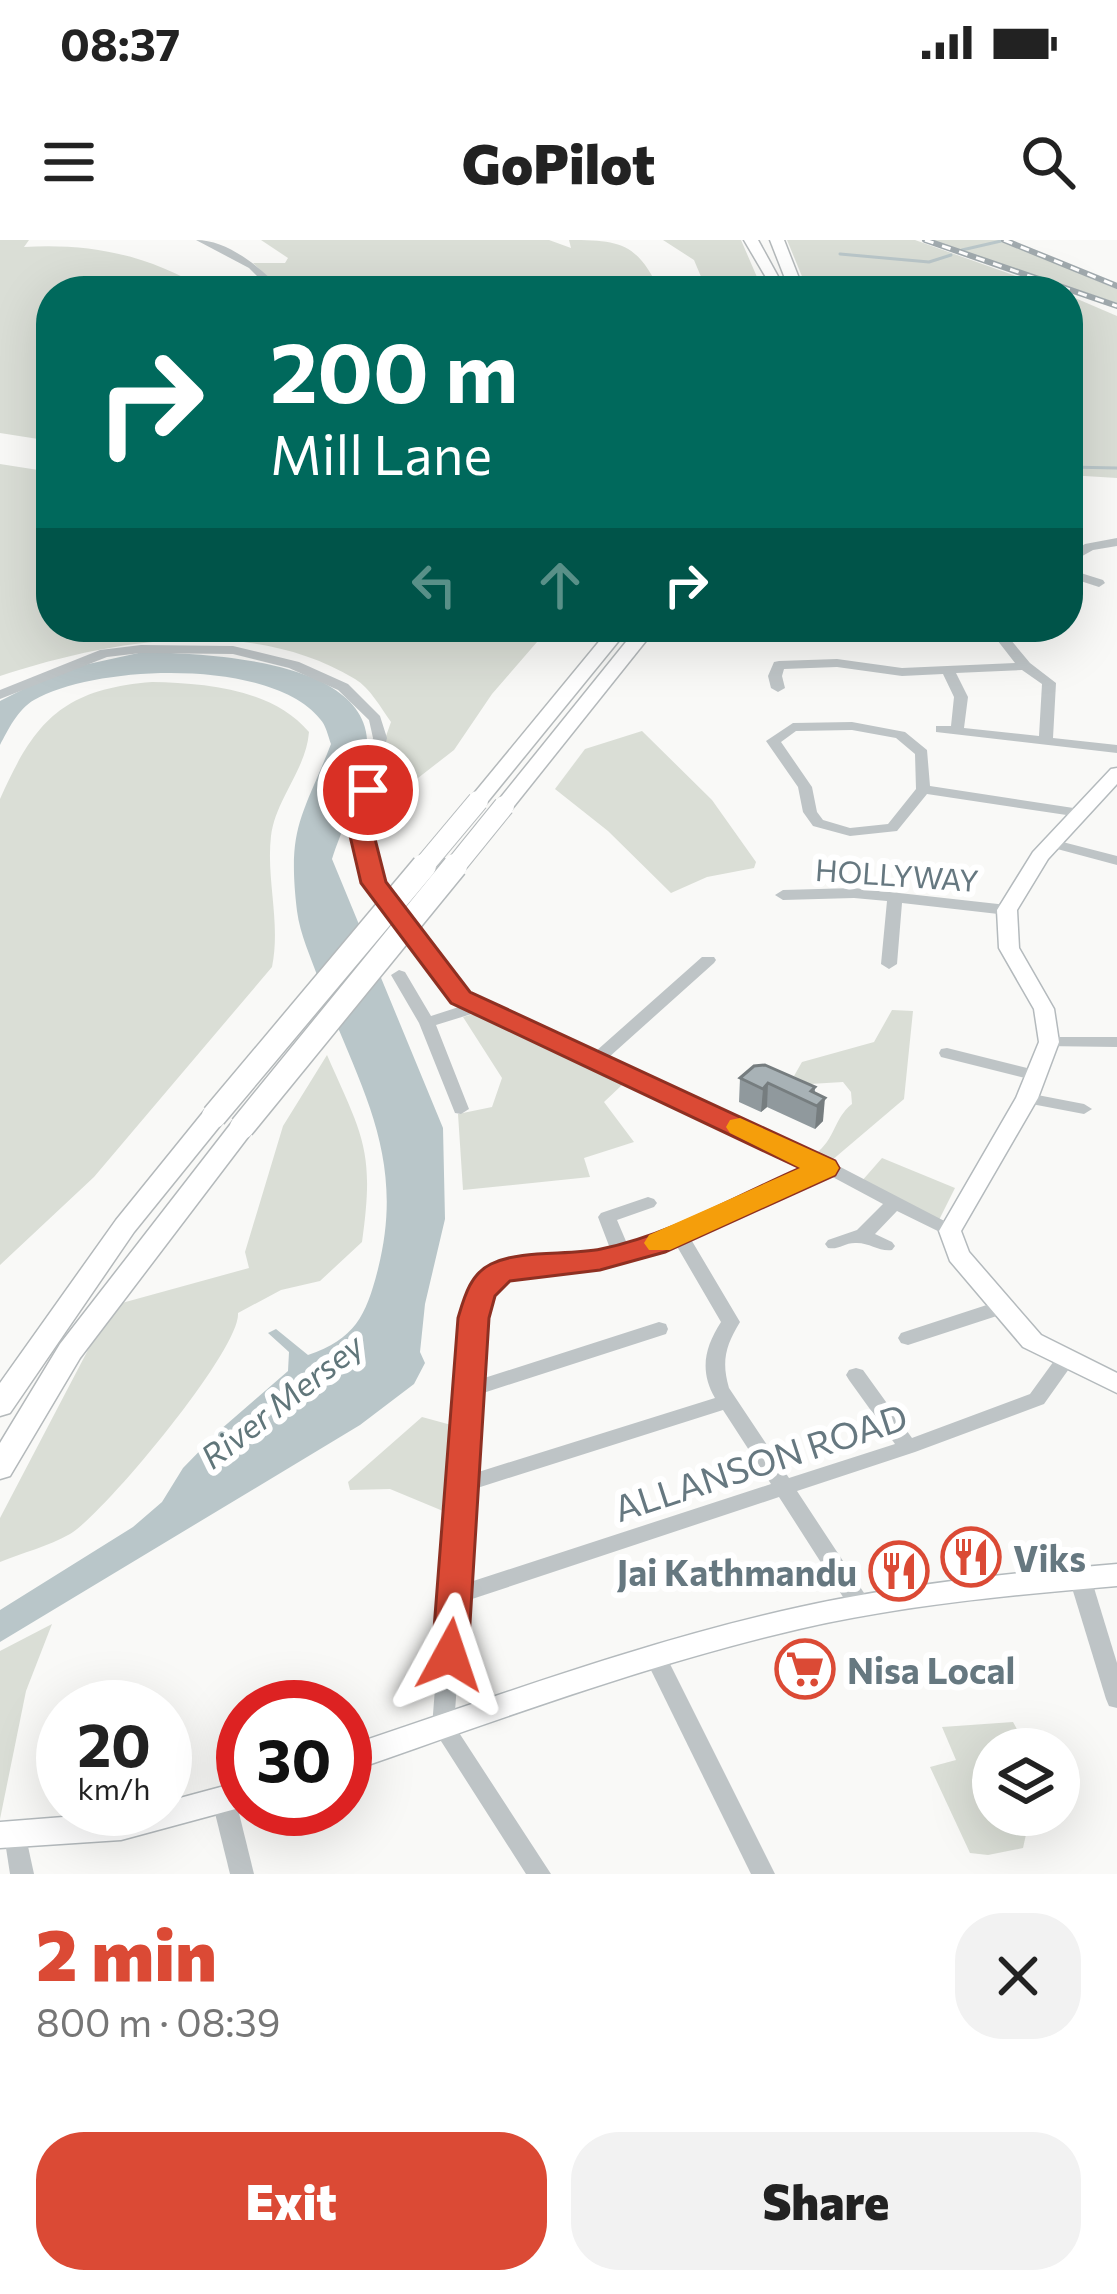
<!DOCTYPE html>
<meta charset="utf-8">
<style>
body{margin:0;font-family:Commissioner,sans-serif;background:#f2f2f2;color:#222;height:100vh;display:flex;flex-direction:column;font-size:45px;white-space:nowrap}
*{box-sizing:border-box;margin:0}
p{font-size:39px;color:#767676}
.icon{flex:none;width:66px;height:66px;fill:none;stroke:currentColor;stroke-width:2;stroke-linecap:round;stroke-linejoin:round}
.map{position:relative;height:1634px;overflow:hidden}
.side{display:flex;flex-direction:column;background:#fff;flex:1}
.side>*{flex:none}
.top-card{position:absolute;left:36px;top:36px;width:1047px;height:366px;border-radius:48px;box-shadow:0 12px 48px #0002;background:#00695c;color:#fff;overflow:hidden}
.controls{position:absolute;left:972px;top:1488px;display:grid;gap:24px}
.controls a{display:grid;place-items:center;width:108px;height:108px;border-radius:50%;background:#fff;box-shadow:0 12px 48px #0002;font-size:60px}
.speed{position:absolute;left:36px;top:1440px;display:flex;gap:24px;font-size:60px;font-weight:700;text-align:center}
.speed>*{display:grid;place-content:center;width:156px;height:156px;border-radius:50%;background:#fff;box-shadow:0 12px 48px #0002;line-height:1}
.speed small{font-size:30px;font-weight:400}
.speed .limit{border:18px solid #d22;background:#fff;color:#111}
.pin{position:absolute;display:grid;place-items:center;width:102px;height:102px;color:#fff;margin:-51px;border:6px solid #fff;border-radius:50%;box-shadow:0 3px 12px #0007}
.me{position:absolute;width:132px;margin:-66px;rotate:5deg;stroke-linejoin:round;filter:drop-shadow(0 0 9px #0008)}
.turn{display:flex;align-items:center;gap:42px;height:252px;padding:0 36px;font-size:54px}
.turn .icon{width:156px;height:156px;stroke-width:2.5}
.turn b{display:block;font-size:84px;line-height:102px}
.lanes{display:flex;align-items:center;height:114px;padding:0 36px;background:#0003;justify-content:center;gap:60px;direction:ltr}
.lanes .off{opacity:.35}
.round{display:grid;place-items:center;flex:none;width:126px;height:126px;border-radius:48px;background:#f2f2f2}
.overview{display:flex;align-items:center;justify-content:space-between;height:204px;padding:0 36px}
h1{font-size:72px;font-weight:800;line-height:90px;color:#db4a35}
.primary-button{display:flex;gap:24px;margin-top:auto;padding:24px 36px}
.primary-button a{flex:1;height:138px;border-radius:48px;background:#db4a35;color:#fff;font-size:48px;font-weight:800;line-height:138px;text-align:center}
.primary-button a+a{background:#f2f2f2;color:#222}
.status{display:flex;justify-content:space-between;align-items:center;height:84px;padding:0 60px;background:#fff;direction:ltr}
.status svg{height:33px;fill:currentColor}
header{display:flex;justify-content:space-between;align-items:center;height:156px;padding:0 36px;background:#fff;font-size:54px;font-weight:800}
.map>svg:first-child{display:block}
</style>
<div class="status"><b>08:37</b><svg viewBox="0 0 49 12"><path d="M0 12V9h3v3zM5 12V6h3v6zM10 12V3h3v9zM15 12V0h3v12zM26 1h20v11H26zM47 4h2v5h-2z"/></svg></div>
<header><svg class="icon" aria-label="menu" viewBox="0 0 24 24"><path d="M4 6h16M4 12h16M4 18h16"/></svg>GoPilot<svg class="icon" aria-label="search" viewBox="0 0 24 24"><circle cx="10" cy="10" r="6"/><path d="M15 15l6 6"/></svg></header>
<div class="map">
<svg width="1117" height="1634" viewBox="0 0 1117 1634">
<rect width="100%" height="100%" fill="#f9f9f7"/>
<!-- green -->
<g fill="#daded6">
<path d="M0,0H29L24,7C90,3 151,15 207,51H51V201L0,193Z"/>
<path d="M261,0H549L571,8L569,0C621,0 637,3 660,51H547L553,36L527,51H283L253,23H285L288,18Z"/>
<polygon points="663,0 741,0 763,51 707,51 694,20"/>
<polygon points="787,0 915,0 1058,51 808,51"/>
<polygon points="930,0 1000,0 1117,49 1117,63"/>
<polygon points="1068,55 1117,76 1117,238 1068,235"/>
<path d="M0,224L51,232V387H550L492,454L454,510L409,545L391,538L380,513L391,482C381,468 370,448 355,439C249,375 111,400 0,436Z"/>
<path d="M152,442C206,443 273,449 309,492C306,530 276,558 271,596C266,640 281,682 272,727L94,937L0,1025V559C35,480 64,449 152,442Z"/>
<polygon points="642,491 712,560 756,622 754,628 707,637 671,653 608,591 555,549 585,509"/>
<path d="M892,770L913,771L904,859L831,921L815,914C836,899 833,879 852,864L851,852L843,842L810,844L794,836L802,822L874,802Z"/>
<polygon points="480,772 622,845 604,862 634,902 584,918 590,937 463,950 458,874 492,867 502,838 463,777"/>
<path d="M327,815C363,897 375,910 362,1002L320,1041L281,1050L238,1073C241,1109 104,1274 70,1294C49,1306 22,1313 0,1322V1278L111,1066L249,1028L245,1012L283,886Z"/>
<polygon points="882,918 955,948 938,982 861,942"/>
<polygon points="422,1177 455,1186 443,1271 390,1249 350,1250 348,1242"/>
<polygon points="52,1384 26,1451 0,1579 0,1411"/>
<polygon points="1013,1482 1028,1509 993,1509 993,1575 1056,1575 1059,1583 1027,1590 1023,1608 988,1615 970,1613 930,1527 956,1520 942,1487"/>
</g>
<!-- water -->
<path fill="#b9c6c9" d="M143,412C204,414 377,418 367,512C364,543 342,588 332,619L443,888L445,979L425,1064L420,1112L425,1123L414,1144L360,1185L0,1402V1370L133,1287L162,1262L183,1228L220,1190L288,1131L289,1112L268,1093L276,1089L308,1115C355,1099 366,1076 378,1029C407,914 358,845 319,740C311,718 300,694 297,671C287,587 302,578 331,504C328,496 326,485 320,479C271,418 97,424 34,460C18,469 8,490 0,505V461L61,430Z"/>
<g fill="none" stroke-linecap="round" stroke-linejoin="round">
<!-- stream -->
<g stroke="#b9c6c9" stroke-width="3">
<polyline points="962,10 1001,1"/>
<polyline points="840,14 929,22 951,15"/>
<polyline points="1068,227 1117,228"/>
</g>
<!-- major casing -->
<g stroke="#b4babd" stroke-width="3">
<g id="major">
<polygon points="1117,528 1117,544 1048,619 1017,670 1019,708 1054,769 1059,802 1038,858 961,991 969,1012 1041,1095 1117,1133 1117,1153 1023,1107 950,1021 939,991 1016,858 1039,802 1034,769 999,708 997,670 1033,612 1111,529"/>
<path d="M1117,1324V1346C1010,1355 904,1365 799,1389C645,1425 495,1481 345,1533V1507C495,1457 645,1401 800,1367C904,1344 1010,1333 1117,1324Z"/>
<polygon points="243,1541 243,1567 121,1600 0,1608 0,1582 165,1569 165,1562"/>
</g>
</g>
<!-- highway casing -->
<g stroke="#b4b9bb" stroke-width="3">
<g id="highway">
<polygon points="744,0 758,0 786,51 774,51"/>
<polygon points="770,0 784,0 804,51 790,51"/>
<polygon points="611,387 630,387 485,565 471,565 468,561 471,557"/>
<polygon points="638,387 657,387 511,570 497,570 494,566 497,562"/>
<polygon points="214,868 226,876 223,882 134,992 10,1173 0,1176 0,1143 116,980 205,870"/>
<polygon points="242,879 254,887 251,893 80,1118 10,1236 0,1239 0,1203 60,1104 233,881"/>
</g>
</g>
<!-- minor -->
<g fill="#bec4c6" fill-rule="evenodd">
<path d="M196,0C229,0 262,29 283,51H272L249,28Z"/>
<polygon points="1117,298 1117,306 1093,310 1068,324 1068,315 1085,304"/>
<polygon points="1068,329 1103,340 1105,343 1099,347 1068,337"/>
<path d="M987,387H1000L1030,423L1056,443L1053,498L1117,505V513L936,492V486H951L954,457L943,434L902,436L837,427L784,429L782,436L785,448L778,452L771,448L768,436L774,422L779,421L837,419L902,428L1015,423ZM1022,430L1042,444L1039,496L964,488L968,457L956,433Z"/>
<path d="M141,405L233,406L299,422L348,444L380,476L387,498L366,583L381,643L466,754L595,812L702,717H714L716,720L714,723L608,818L800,906L956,987L959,991L956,995L950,997L897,971L875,994L892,1002L895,1006L892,1010C879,1012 869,1002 855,1003C844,1003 839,1010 828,1008L825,1004L828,1000L857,990L883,964L827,934L689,996L740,1082C726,1105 721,1121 729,1148L789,1238L895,1204L849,1140L846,1135L849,1130L856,1128L863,1130L912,1198L1030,1154L1059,1114H1073L1076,1119L1044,1164L915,1212L797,1251L868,1359L871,1365L868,1371L860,1374L852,1371L779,1257L463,1362L454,1485L551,1634H526L432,1487L464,1078L473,1048L495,1026L611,1011L598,977L601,973L648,957L654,959L657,963L654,967L617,980L628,1006L648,1000L812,927L478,772L436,785L469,869L461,874L455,873L419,783L391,735L399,730L405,732L431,776L465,765L454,760L367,643L352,583L373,498L369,480L338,450L289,428L233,414L141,413L107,417L0,459V450L100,410ZM675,1003L721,1082C705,1107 699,1130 715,1158L472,1234L477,1155L666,1094L668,1089L666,1084L659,1082L478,1140L482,1078L489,1056L507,1037L600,1026ZM723,1170L771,1244L464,1344L471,1250Z"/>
<path d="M852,482L905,492L927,510L930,546L1080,569L1087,573L1080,577L927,554L897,591L850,596L813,586L803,572L798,547L766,501L793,483ZM852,490L896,498L915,514L916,549L888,584L850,588L823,580L817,572L812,547L781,502L796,491Z"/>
<polygon points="1051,599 1117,616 1117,625 1046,606 1044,603 1046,600"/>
<polygon points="854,648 1007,665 1015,670 1007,675 902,663 897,724 889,729 881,724 887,661 854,658 783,660 775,655 783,650"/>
<polygon points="1049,797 1117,797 1117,807 1043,806 1041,802 1043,798"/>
<polygon points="947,808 1043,832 1045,836 1037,841 941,817 939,813 941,809"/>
<polygon points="1027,853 1084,864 1092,869 1084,874 1021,862 1019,858 1021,854"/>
<polygon points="1002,1060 1009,1062 1011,1067 1009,1072 908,1105 901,1103 898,1098 901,1093"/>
<polygon points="1080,1329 1087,1332 1091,1338 1117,1423 1117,1468 1109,1466 1106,1459 1069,1338 1073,1332"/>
<polygon points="657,1411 665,1414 775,1634 751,1634 646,1420 649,1414"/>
<polygon points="224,1551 232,1554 236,1561 254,1634 230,1634 212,1561 216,1554"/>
<polygon points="16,1585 24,1588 34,1634 10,1634 4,1595 8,1588"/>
</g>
<!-- major -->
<use href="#major" fill="#fff" fill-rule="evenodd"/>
<!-- highway -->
<use href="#highway" fill="#fff" fill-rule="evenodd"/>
<!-- rail casing -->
<g stroke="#a0a9ad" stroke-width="6">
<g id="rail">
<polyline points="925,0 1117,66"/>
<polyline points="1004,0 1117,46"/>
</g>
</g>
<!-- rail -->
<use href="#rail" stroke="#fff" stroke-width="3" stroke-dasharray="9" stroke-linecap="butt"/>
<!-- highway-bridge-far1 casing -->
<g stroke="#b4b9bb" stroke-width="22" stroke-linecap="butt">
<g id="highway-bridge-far1">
<polyline points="421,629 478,561"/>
<polyline points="453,629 504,566"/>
</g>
</g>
<!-- highway-bridge casing -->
<g stroke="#b4b9bb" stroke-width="27" stroke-linecap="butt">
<g id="highway-bridge">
<polyline points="214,876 424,626"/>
<polyline points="242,887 455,626"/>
</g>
</g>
<!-- highway-bridge-far1 -->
<use href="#highway-bridge-far1" stroke="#fff" stroke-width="20"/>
<!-- highway-bridge -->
<use href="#highway-bridge" stroke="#fff" stroke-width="24"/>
</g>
<!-- wall -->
<polygon fill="#90999d" points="740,838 815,847 815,853 823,881 815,889 767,867 761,872 739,862"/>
<!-- shaded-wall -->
<g fill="#767d7f">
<polygon points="768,843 767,867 761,872 763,849"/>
<polygon points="825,858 823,881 815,889 817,866"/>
</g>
<!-- building -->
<polygon fill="#a8b2b6" stroke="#767d7f" stroke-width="3" points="765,825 815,847 811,851 825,858 817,866 768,843 763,849 740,838 754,826"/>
<!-- route -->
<path fill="#db4a35" stroke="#8e3022" stroke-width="3" d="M368,543L380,550L371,583L386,642L470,752L835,921L839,928L835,935L665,1012L600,1030L510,1041L495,1056L489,1078L468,1415L462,1426L450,1430L437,1426L432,1415L458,1078C464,1058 470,1034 491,1024C522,1009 567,1016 601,1009C670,995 736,956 800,928L451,763L361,643L347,583L356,550Z"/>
<!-- slow -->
<polygon fill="#f59e0b" points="740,878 835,921 839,928 835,935 670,1010 649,1010 644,1003 649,995 800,928 730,893 726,887 730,880"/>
<!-- icons -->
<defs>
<g id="restaurant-ring" transform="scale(3)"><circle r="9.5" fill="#fff" stroke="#db4a35" stroke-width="1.5"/><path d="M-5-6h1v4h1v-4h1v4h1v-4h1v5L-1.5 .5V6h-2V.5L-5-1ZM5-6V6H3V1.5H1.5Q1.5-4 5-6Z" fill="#db4a35"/></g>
<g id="supermarket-ring" transform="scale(3)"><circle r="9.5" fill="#fff" stroke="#db4a35" stroke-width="1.5"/><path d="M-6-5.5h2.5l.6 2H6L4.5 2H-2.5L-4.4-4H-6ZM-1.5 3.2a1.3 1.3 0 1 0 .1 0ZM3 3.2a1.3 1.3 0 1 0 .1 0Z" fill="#db4a35"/></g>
</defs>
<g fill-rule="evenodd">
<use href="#restaurant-ring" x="971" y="1317"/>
<use href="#restaurant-ring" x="899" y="1331"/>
<use href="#supermarket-ring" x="805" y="1429"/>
</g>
<g text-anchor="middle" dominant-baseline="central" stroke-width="12" stroke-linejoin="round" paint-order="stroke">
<!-- street labels -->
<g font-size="30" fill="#667880" stroke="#fff">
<text transform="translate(897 634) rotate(4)">HOLLYWAY</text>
</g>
<!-- water labels -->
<g font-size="33" font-style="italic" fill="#60767a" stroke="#fff">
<text transform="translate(281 1160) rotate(-38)">River Mersey</text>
</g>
<!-- near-street labels -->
<g font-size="36" fill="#667880" stroke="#fff">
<text transform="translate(760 1221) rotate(-18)">ALLANSON ROAD</text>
</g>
<!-- near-poi labels -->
<g font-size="36" font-weight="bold" fill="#667880" stroke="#fff" text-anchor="start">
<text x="1013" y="1317">Viks</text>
<text x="857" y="1331" text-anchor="end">Jai Kathmandu</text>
<text x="847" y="1429">Nisa Local</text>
</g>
</g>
</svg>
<div class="controls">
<a><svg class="icon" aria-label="layers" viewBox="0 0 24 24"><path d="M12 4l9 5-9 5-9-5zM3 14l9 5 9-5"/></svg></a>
</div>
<div class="speed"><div>20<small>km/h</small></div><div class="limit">30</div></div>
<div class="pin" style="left:368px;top:550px;background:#d93025"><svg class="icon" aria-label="arrive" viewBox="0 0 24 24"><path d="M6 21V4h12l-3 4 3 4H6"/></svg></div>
<svg class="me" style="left:450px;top:1415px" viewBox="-20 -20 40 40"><path d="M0-17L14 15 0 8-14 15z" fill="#db4a35" stroke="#fff" stroke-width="4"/></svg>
<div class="top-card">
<div class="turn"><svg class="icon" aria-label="right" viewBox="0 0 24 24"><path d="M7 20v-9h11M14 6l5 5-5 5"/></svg><div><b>200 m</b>Mill Lane</div></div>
<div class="lanes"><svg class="icon off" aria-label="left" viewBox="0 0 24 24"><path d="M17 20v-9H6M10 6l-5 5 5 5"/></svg><svg class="icon off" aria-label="ahead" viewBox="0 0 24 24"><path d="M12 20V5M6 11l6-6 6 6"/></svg><svg class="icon" aria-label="right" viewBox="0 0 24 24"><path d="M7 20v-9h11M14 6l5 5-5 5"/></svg></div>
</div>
</div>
<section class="side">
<div class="overview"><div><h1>2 min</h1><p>800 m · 08:39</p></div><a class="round"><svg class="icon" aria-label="close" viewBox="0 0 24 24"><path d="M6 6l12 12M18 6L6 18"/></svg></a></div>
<div class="primary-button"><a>Exit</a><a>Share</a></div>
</section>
